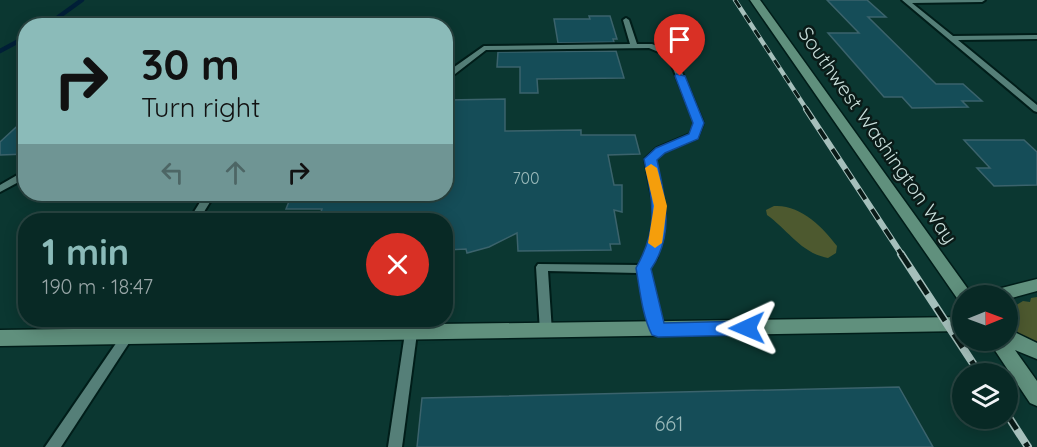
<!DOCTYPE html>
<meta charset="utf-8">
<style>
body{margin:0;font-family:Quicksand,sans-serif;background:#11312d;color:#f1f3f6;height:100vh;display:flex;flex-direction:column;font-size:22px;white-space:nowrap}
*{box-sizing:border-box;margin:0}
p{font-size:20px;color:#98a6a7}
.icon{flex:none;width:33px;height:33px;fill:none;stroke:currentColor;stroke-width:2;stroke-linecap:round;stroke-linejoin:round}
.map{position:relative;flex:1;overflow:hidden}
.drawer{position:absolute;left:18px;top:213px;width:435px;height:114px;display:flex;flex-direction:column;background:#082925;border-radius:24px;box-shadow:0 3px 15px #0003,0 0 0 2px #294542}
.drawer>*{flex:none}
.banner{position:absolute;left:18px;top:18px;width:435px;height:183px;border-radius:24px;box-shadow:0 3px 15px #0003,0 0 0 2px #294542;background:#8bbbb9;color:#111;overflow:hidden}
.needle{width:39px;rotate:89deg}
.fabs{position:absolute;left:952px;top:285px;display:grid;gap:12px}
.fabs a{display:grid;place-items:center;width:66px;height:66px;border-radius:50%;background:#082925;box-shadow:0 3px 15px #0003,0 0 0 2px #294542;font-size:30px}
.pin{position:absolute;display:grid;place-items:center;width:51px;height:51px;color:#fff;margin:-62px -26px;border-radius:50% 50% 50% 0;rotate:-45deg;box-shadow:0 0 6px #0007}
.pin .icon{rotate:45deg}
.me{position:absolute;width:66px;margin:-33px;rotate:269deg;stroke-linejoin:round;filter:drop-shadow(0 0 4px #0008)}
.turn{display:flex;align-items:center;gap:21px;height:126px;padding:0 24px;font-size:27px}
.turn .icon{width:78px;height:78px;stroke-width:2.5}
.turn b{display:block;font-size:42px;line-height:51px}
.lanes{display:flex;align-items:center;height:57px;padding:0 24px;background:#0003;justify-content:center;gap:30px;direction:ltr}
.lanes .off{opacity:.35}
.round{display:grid;place-items:center;flex:none;width:63px;height:63px;border-radius:32px;background:#11312d}
.overview{display:flex;align-items:center;justify-content:space-between;height:102px;padding:0 24px}
h1{font-size:36px;font-weight:800;line-height:45px;color:#8bbbb9}
.map>svg:first-child{display:block}
</style>
<div class="map">
<svg width="1037" height="447" viewBox="0 0 1037 447">
<rect width="100%" height="100%" fill="#0b3731"/>
<!-- green -->
<g fill="#4d592f">
<path d="M774,206C800,204 823,227 837,246L836,253L828,258C801,253 788,230 767,215L766,210Z"/>
<path d="M1037,297V345C1023,340 1008,326 1008,310L1023,301L1030,302L1031,298Z"/>
</g>
<g fill="none" stroke-linecap="round" stroke-linejoin="round">
<!-- stream -->
<g stroke="#001f37" stroke-width="4.5">
<polyline points="46,26 82,0"/>
<polyline points="0,51 26,37"/>
</g>
</g>
<!-- building -->
<g fill="#154d58" stroke="#3b636c" stroke-width="1.5">
<polygon points="827,0 867,0 886,17 868,17 936,84 963,84 982,101 962,101 968,107 912,108 902,97 884,97 828,33 859,33"/>
<polygon points="589,16 610,16 617,39 613,39 614,42 558,43 554,19 590,19"/>
<polygon points="616,51 624,78 537,79 538,93 520,93 520,67 497,67 498,52"/>
<polygon points="505,99 505,131 581,130 581,135 635,135 640,154 608,155 614,185 622,185 622,212 614,210 620,244 610,244 611,250 518,251 517,233 489,247 467,253 466,249 446,250 446,220 318,220 322,209 286,209 292,194 446,194 446,100"/>
<polygon points="26,118 26,154 0,155 0,142"/>
<polygon points="964,140 1024,140 1037,152 1037,185 994,186 977,168 990,168"/>
<polygon points="899,387 933,447 417,447 422,398"/>
</g>
<g fill="none" stroke-linecap="round" stroke-linejoin="round">
<!-- lane casing -->
<g stroke="#001d19" stroke-width="4">
<g id="lane">
<polygon points="902,0 985,0 982,2 912,3 953,36 1037,35 1037,39 958,40 1037,105 1037,112 1034,111"/>
<polygon points="626,18 629,20 637,44 652,44 674,53 703,123 697,138 663,152 655,160 665,214 657,257 649,269 664,330 662,334 658,335 654,334 652,330 638,273 548,271 552,332 550,336 546,337 542,336 540,332 536,267 538,264 640,265 646,256 655,214 645,159 657,148 690,134 695,123 668,56 649,48 486,50 455,74 446,75 446,71 450,70 484,46 630,44 623,20"/>
<polygon points="26,170 26,178 0,192 0,185"/>
<polygon points="205,194 215,194 199,220 189,220"/>
<polygon points="132,320 144,320 61,447 45,447"/>
<polygon points="411,328 415,329 417,333 402,447 388,447 405,333 407,329"/>
</g>
</g>
<!-- secondary casing -->
<g stroke="#001d19" stroke-width="3">
<g id="secondary">
<polygon points="750,0 760,0 973,296 963,296 963,302 959,301"/>
<polygon points="1037,279 1037,291 1008,299 1008,296 988,296 990,291"/>
<polygon points="963,317 963,331 0,346 0,330"/>
<polygon points="1008,329 1037,343 1037,359 1015,350 1037,381 1037,406 1030,403 988,340 1008,340"/>
</g>
</g>
<!-- lane -->
<use href="#lane" fill="#557f78" fill-rule="evenodd"/>
<!-- secondary -->
<use href="#secondary" fill="#60907d" fill-rule="evenodd"/>
<!-- rail-far2 casing -->
<g stroke="#a5bfbb" stroke-width="4.5">
<polyline id="rail-far2" points="735,0 807,110"/>
</g>
<!-- rail-far1 casing -->
<g stroke="#a5bfbb" stroke-width="6">
<polyline id="rail-far1" points="806,109 902,255"/>
</g>
<!-- rail casing -->
<g stroke="#a5bfbb" stroke-width="8">
<g id="rail">
<polyline points="901,254 980,374"/>
<polyline points="1008,416 1028,447"/>
</g>
</g>
<!-- rail-far2 -->
<use href="#rail-far2" stroke="#0a1b18" stroke-width="3" stroke-dasharray="9" stroke-linecap="butt"/>
<!-- rail-far1 -->
<use href="#rail-far1" stroke="#0a1b18" stroke-width="4" stroke-dasharray="12" stroke-linecap="butt"/>
<!-- rail -->
<use href="#rail" stroke="#0a1b18" stroke-width="5" stroke-dasharray="16" stroke-linecap="butt"/>
</g>
<!-- route -->
<path fill="#1a73e8" stroke="#114b97" stroke-width="1.5" d="M676,74L685,76L704,123L698,139L665,153L657,160C665,198 675,234 651,269L664,323L747,321L752,323L755,328L752,333L747,335L658,337L652,335C642,315 640,290 636,268C659,227 653,204 644,159L656,148L689,134L693,123L675,76Z"/>
<!-- slow -->
<polygon fill="#f59e0b" points="651,164 657,168 667,206 662,243 655,248 648,243 654,206 645,168"/>
<g text-anchor="middle" dominant-baseline="central" stroke-width="5" stroke-linejoin="round" paint-order="stroke">
<!-- number labels -->
<g font-size="16" fill="#9bbaba">
<text x="526" y="178">700</text>
</g>
<!-- street labels -->
<g font-size="20" fill="#c8deda" stroke="#0a1b18">
<text transform="translate(878 135) rotate(55)">Southwest Washington Way</text>
</g>
<!-- near-number labels -->
<g font-size="20" fill="#9bbaba">
<text x="669" y="423">661</text>
</g>
</g>
</svg>
<div class="fabs">
<a><svg class="needle" viewBox="-14 -14 28 28"><path d="M0-13l5 13h-10z" fill="#e53935"/><path d="M0 13l5-13h-10z" fill="#98a6a7"/></svg></a>
<a><svg class="icon" aria-label="layers" viewBox="0 0 24 24"><path d="M12 4l9 5-9 5-9-5zM3 14l9 5 9-5"/></svg></a>
</div>
<div class="pin" style="left:680px;top:76px;background:#d93025"><svg class="icon" aria-label="arrive" viewBox="0 0 24 24"><path d="M6 21V4h12l-3 4 3 4H6"/></svg></div>
<svg class="me" style="left:747px;top:328px" viewBox="-20 -20 40 40"><path d="M0-17L14 15 0 8-14 15z" fill="#1a73e8" stroke="#fff" stroke-width="4"/></svg>
<div class="banner">
<div class="turn"><svg class="icon" aria-label="right" viewBox="0 0 24 24"><path d="M7 20v-9h11M14 6l5 5-5 5"/></svg><div><b>30 m</b>Turn right</div></div>
<div class="lanes"><svg class="icon off" aria-label="left" viewBox="0 0 24 24"><path d="M17 20v-9H6M10 6l-5 5 5 5"/></svg><svg class="icon off" aria-label="ahead" viewBox="0 0 24 24"><path d="M12 20V5M6 11l6-6 6 6"/></svg><svg class="icon" aria-label="right" viewBox="0 0 24 24"><path d="M7 20v-9h11M14 6l5 5-5 5"/></svg></div>
</div>
<section class="drawer">
<div class="overview"><div><h1>1 min</h1><p>190 m · 18:47</p></div><a class="round" style="background:#d93025;color:#fff"><svg class="icon" aria-label="close" viewBox="0 0 24 24"><path d="M6 6l12 12M18 6L6 18"/></svg></a></div>
</section>
</div>
